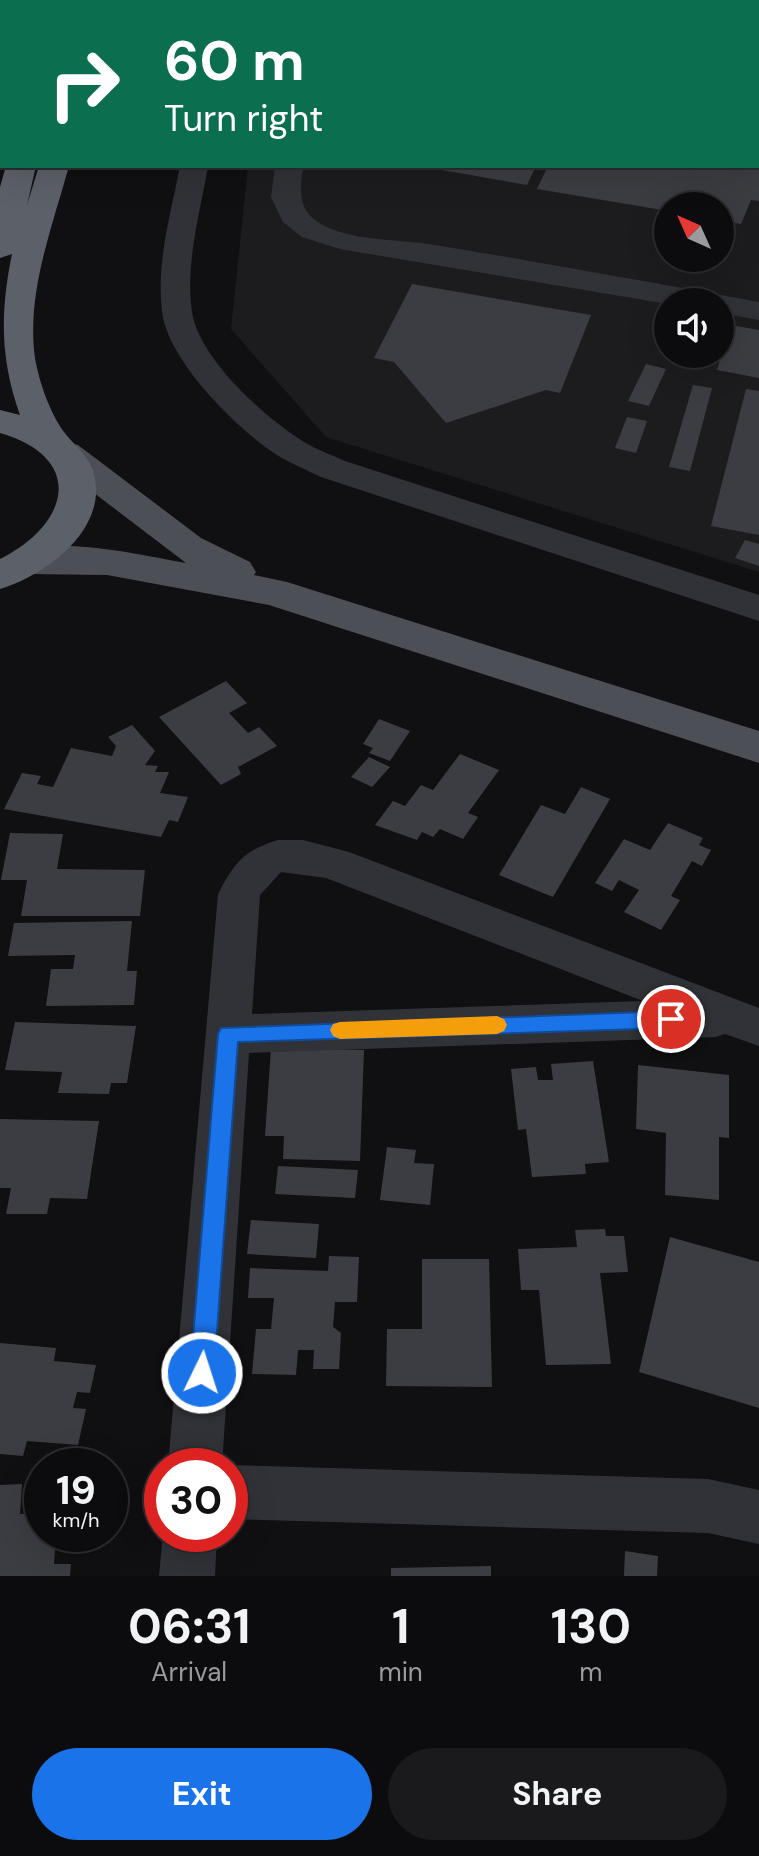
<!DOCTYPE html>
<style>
body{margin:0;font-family:"DM Sans",sans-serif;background:#1a1a1c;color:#f1f3f6;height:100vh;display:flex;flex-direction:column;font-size:30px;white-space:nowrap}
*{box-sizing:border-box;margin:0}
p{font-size:26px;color:#9a9b9e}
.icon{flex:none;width:44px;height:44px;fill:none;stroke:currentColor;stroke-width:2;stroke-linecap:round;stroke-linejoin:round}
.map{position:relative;height:1576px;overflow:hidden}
.details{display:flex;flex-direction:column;background:#0c0c0e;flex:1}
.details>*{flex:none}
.top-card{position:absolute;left:0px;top:0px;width:760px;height:168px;box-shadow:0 8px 32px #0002,0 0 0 2px #2c2c2e;background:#0b6e4f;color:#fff;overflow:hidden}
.needle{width:52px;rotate:315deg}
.fabs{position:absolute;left:654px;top:192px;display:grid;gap:16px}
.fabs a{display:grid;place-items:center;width:80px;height:80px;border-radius:50%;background:#0c0c0e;box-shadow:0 8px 32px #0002,0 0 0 2px #2c2c2e;font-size:40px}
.speed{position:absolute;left:24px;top:1448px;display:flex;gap:16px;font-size:40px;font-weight:700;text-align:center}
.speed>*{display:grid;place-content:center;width:104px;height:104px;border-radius:50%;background:#0c0c0e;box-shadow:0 8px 32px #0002,0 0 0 2px #2c2c2e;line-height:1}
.speed small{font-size:20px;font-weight:400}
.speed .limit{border:12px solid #d22;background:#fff;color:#111}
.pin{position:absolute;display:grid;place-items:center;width:68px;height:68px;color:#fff;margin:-34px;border:4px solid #fff;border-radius:50%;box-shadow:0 2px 8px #0007}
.me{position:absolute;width:88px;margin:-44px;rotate:4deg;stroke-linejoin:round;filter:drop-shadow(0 0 6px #0008)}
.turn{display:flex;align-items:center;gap:28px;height:168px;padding:0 32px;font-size:36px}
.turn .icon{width:104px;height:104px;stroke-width:2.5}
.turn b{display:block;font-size:56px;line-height:68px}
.eta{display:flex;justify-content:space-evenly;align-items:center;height:136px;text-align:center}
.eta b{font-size:48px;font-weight:700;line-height:56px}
.button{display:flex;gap:16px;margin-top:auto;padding:16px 32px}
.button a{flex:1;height:92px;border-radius:48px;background:#1a73e8;color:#fff;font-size:32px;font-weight:700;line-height:92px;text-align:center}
.button a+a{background:#1a1a1c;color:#f1f3f6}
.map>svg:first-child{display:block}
</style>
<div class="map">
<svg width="759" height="1576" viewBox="0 0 759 1576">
<rect width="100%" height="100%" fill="#101012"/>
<!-- built -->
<path fill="#1c1c1f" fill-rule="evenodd" d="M264,0H759V572L326,437L231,329L248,166H758V2ZM668,206H720V258H668ZM668,302H720V354H668Z"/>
<!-- building -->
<g fill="#3c3d42">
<polygon points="419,166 536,166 527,185"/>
<polygon points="548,166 759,166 759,201 751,200 741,224 720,220 720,206 668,206 668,211 537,189"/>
<polygon points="412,284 591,315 560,393 546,390 446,423 394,362 374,358"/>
<polygon points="730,325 759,330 759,378 717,370"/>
<polygon points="646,364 666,369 649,406 628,401"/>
<polygon points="693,385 712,388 690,471 669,467"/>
<polygon points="746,389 759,391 759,535 711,526"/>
<polygon points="627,417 647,421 636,453 615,448"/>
<polygon points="745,540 759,544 759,566 735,558"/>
<polygon points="226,681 247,703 229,713 248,733 259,727 277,746 238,767 241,774 221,785 159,717"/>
<polygon points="379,719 410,731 390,761 369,753 373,748 363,744"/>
<polygon points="132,725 155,751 145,765 158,766 155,772 169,772 160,793 188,797 178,822 169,820 161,837 4,809 22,773 41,776 37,784 53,787 71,748 112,756 116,746 108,737"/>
<polygon points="460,754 499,770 468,813 478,817 463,839 440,829 433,837 422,832 417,840 375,825 393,801 405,806 421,785 433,790"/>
<polygon points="369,757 390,767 372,787 351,777"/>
<polygon points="581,787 610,799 553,897 499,875 541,805 565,814"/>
<polygon points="668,823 703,838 699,845 711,850 702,866 692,861 671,896 680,900 661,930 624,912 639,890 619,880 612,891 595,883 624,839 650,850"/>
<polygon points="10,833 63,834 57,869 145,870 140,916 21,916 27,880 1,880"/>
<polygon points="132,921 127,971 137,971 134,1005 46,1006 51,969 73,969 75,955 8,956 14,923"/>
<polygon points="15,1022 136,1026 127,1083 111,1083 109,1094 58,1093 62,1072 5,1070"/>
<polygon points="271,1048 364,1050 360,1161 283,1159 284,1136 265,1136"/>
<polygon points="593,1061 609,1162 585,1164 586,1174 532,1177 526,1129 518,1130 511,1069 536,1067 538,1080 553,1080 551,1064"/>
<polygon points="638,1065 729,1075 729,1138 719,1137 719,1200 665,1195 666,1133 636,1129"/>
<polygon points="0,1119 99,1121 87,1199 50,1198 47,1214 6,1214 11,1188 0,1188"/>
<polygon points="387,1147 416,1150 414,1163 434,1164 430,1205 380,1200"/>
<polygon points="278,1166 358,1170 355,1198 275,1194"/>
<polygon points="251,1220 319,1224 316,1258 247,1254"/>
<polygon points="605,1229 606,1236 624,1236 628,1272 600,1273 611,1364 546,1365 539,1290 521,1290 518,1249 577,1247 575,1230"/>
<polygon points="670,1237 759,1262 759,1408 639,1372"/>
<polygon points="329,1256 359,1257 357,1302 335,1302 333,1327 341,1333 339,1369 313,1369 314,1350 298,1350 296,1375 252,1374 256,1329 271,1329 274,1298 248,1298 250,1268 328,1271"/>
<polygon points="422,1259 489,1259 492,1387 386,1386 387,1329 422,1329"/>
<polygon points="0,1343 56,1348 54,1361 96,1365 90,1393 77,1392 73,1408 86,1409 78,1445 27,1441 23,1456 0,1454"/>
<polygon points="22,1484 20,1514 42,1513 42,1534 56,1534 54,1564 71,1564 70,1576 0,1576 0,1485"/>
<polygon points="625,1551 658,1556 657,1576 624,1576"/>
<polygon points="491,1566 491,1576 391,1576 391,1568"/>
</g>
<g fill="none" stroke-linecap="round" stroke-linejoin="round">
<!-- minor -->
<g fill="#313237" fill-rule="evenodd">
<path d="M180,166H208C200,213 185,264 192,312C199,358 263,416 301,440C314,449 330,454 345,461L759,595V621L321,477C307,470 291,464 277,455C237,429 167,360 162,311C156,263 171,213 180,166Z"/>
<path d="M275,166H303C300,191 297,210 321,224C351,241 395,239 429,244C539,262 649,282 759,302V320L720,313V302L668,304L340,249L302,237L283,222L271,197Z"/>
<path d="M278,840H303L349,852L759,1008V1046L725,1034L716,1037L249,1053L222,1466H168L218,894C235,862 243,851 278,840ZM281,872L326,878L643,1001L252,1014L260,895Z"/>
<polygon points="230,1465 708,1479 759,1490 759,1544 708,1533 230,1519"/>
<polygon points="163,1534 217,1534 215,1576 159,1576"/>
</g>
<!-- major -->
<path fill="#4d4f56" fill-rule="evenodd" d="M65,441L78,445L201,538L250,562L256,572L254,575L287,582L759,731V763L269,605L107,575L30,574L16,570L10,561L16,552C67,537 134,554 186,563L52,461L47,453L52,445Z"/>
<!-- highway -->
<path fill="#5c6068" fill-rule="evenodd" d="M6,166H36L27,205L39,166H69C52,228 26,293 35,358C39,382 50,413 64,432C73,444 88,455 93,471C111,527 47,575 0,589V559C70,524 86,458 0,433V410L20,415C0,359 0,312 12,254L0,258V187Z"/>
</g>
<!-- route -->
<polygon fill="#1a73e8" stroke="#114b97" stroke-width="2" points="671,1011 678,1013 681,1019 678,1025 671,1028 238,1042 214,1373 210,1382 202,1385 194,1382 190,1373 218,1034 221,1028"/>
<!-- slow -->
<polygon fill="#f59e0b" points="497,1016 504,1019 507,1025 504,1031 497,1034 340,1039 333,1036 330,1030 333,1024 340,1022"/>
</svg>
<div class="fabs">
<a><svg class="needle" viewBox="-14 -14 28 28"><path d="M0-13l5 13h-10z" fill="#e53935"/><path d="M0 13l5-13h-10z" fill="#9a9b9e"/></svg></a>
<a><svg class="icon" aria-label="sound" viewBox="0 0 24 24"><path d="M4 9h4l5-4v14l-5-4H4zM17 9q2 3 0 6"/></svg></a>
</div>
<div class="speed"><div>19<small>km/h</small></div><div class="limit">30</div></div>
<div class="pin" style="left:671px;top:1019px;background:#d93025"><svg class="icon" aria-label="arrive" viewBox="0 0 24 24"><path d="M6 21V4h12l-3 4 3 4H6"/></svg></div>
<svg class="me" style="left:202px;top:1373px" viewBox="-20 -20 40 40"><circle r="17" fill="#1a73e8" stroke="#fff" stroke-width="3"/><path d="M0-11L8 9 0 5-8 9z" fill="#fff"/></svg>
<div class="top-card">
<div class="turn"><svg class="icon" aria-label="right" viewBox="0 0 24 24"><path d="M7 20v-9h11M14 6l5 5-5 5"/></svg><div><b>60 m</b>Turn right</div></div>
</div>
</div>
<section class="details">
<div class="eta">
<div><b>06:31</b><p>Arrival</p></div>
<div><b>1</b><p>min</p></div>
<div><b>130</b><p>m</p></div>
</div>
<div class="button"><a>Exit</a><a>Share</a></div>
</section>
